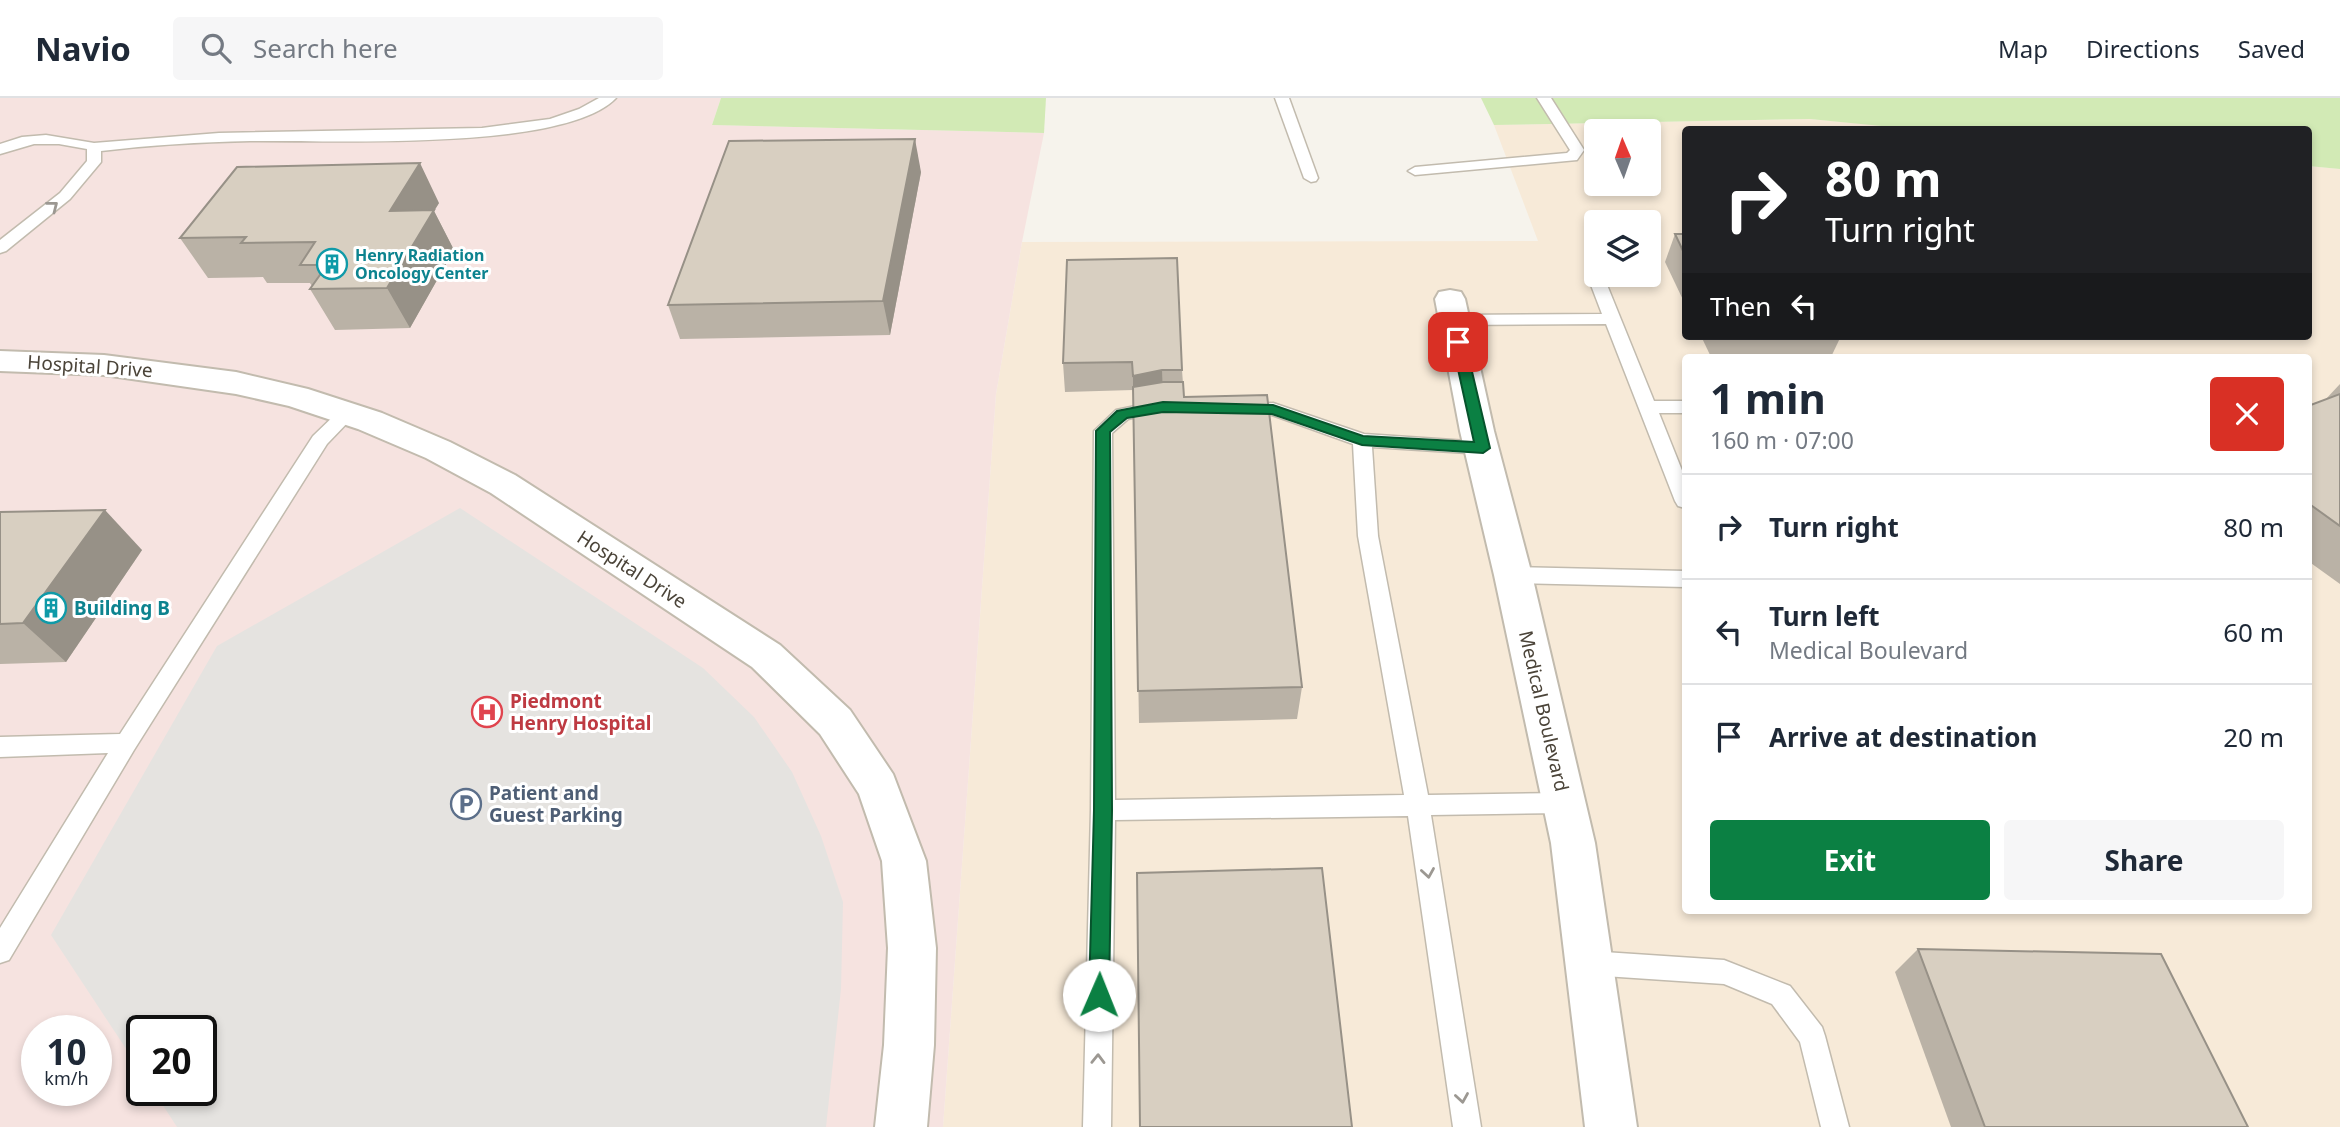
<!DOCTYPE html>
<meta charset="utf-8">
<style>
body{margin:0;font-family:"Noto Sans",sans-serif;background:#f6f6f7;color:#1f2937;height:100vh;display:flex;flex-direction:column;font-size:26px;white-space:nowrap}
*{box-sizing:border-box;margin:0}
p{font-size:23px;color:#747a83}
.icon{flex:none;width:38px;height:38px;fill:none;stroke:currentColor;stroke-width:2;stroke-linecap:round;stroke-linejoin:round}
.map{position:relative;flex:1;overflow:hidden}
.side{position:absolute;left:1682px;top:256px;width:630px;height:560px;display:flex;flex-direction:column;background:#fff;border-radius:7px;box-shadow:0 4px 10px #0003}
.side>*{flex:none}
.hud{position:absolute;left:1682px;top:28px;width:630px;height:214px;border-radius:7px;box-shadow:0 4px 10px #0003;background:#202124;color:#fff;overflow:hidden}
.needle{width:46px;rotate:358deg}
.buttons{position:absolute;left:1584px;top:21px;display:grid;gap:14px}
.buttons a{display:grid;place-items:center;width:77px;height:77px;border-radius:7px;background:#fff;box-shadow:0 4px 10px #0003;font-size:35px}
.speed{position:absolute;left:21px;top:917px;display:flex;gap:14px;font-size:35px;font-weight:700;text-align:center}
.speed>*{display:grid;place-content:center;width:91px;height:91px;border-radius:50%;background:#fff;box-shadow:0 4px 10px #0003;line-height:1}
.speed small{font-size:18px;font-weight:400}
.speed .limit{border:4px solid #111;border-radius:10px;background:#fff;color:#111}
.pin{position:absolute;display:grid;place-items:center;width:60px;height:60px;color:#fff;margin:-30px;border-radius:14px;box-shadow:0 4px 10px #0006}
.me{position:absolute;width:77px;margin:-38px;rotate:1deg;stroke-linejoin:round;filter:drop-shadow(0 0 5px #0008)}
.turn{display:flex;align-items:center;gap:24px;height:147px;padding:0 28px;font-size:32px}
.turn .icon{width:91px;height:91px;stroke-width:2.5}
.turn b{display:block;font-size:49px;line-height:60px}
.then{display:flex;align-items:center;height:66px;padding:0 28px;background:#0003;gap:14px;font-size:26px}
.round{display:grid;place-items:center;flex:none;width:74px;height:74px;border-radius:7px;background:#f6f6f7}
.head{display:flex;align-items:center;justify-content:space-between;height:119px;padding:0 28px}
h1{font-size:42px;font-weight:700;line-height:52px}
.primary-button{display:flex;gap:14px;margin-top:auto;padding:14px 28px}
.primary-button a{flex:1;height:80px;border-radius:7px;background:#0b8043;color:#fff;font-size:28px;font-weight:700;line-height:80px;text-align:center}
.primary-button a+a{background:#f6f6f7;color:#1f2937}
ul{padding:0;list-style:none}
li{display:flex;align-items:center;gap:21px;height:105px;padding:0 28px;border-top:2px solid #e0e1e3}
li div{flex:1}
li b{display:block;font-size:26px}
li em{font-style:normal}
header{display:flex;align-items:center;gap:42px;box-sizing:border-box;height:98px;padding:0 35px;background:#fff;border-bottom:2px solid #e0e1e3}
header strong{font-size:33px}
nav{display:flex;gap:38px;margin-inline-start:auto;font-size:24px}
.search{width:490px;height:63px;background:#f6f6f7;display:flex;align-items:center;gap:18px;box-sizing:border-box;padding:0 24px;border-radius:7px;color:#747a83;font-size:26px}
.map>svg:first-child{display:block}
</style>
<header>
<strong>Navio</strong>
<div class="search"><svg class="icon" aria-label="search" viewBox="0 0 24 24"><circle cx="10" cy="10" r="6"/><path d="M15 15l6 6"/></svg>Search here</div>
<nav><a>Map</a><a>Directions</a><a>Saved</a></nav>
</header>
<div class="map">
<svg width="2340" height="1029" viewBox="0 0 2340 1029">
<rect width="100%" height="100%" fill="#f6f3ec"/>
<!-- commercial -->
<path fill="#f7ead8" fill-rule="evenodd" d="M1810,21L1922,31L1685,32V238H2308V68L2340,71V1029H943L996,296L1022,144L1538,143L1494,27ZM1596,33H1648V86H1596ZM1596,124H1648V177H1596ZM1685,259H2308V812H1685Z"/>
<!-- medical -->
<path fill="#f6e3e0" fill-rule="evenodd" d="M0,0H721L712,27L1044,35L1022,144L996,296L943,1029H0ZM37,933H96V992H37ZM142,933H201V992H142Z"/>
<!-- green -->
<g fill="#d2eab5">
<polygon points="721,0 1046,0 1044,35 712,27"/>
<polygon points="1481,0 2340,0 2340,71 2308,68 2308,32 1922,32 1810,21 1494,27"/>
</g>
<!-- parking -->
<polygon fill="#e5e3e0" points="460,410 703,570 754,619 792,674 821,738 843,804 841,891 826,1029 177,1029 153,992 201,992 201,933 142,933 142,975 51,837 217,548"/>
<g fill="none" stroke-linecap="round" stroke-linejoin="round">
<!-- service casing -->
<g stroke="#c2bbae" stroke-width="3">
<g id="service">
<path d="M599,0H616C565,54 327,42 250,43C200,44 151,47 101,53V64L70,101L6,153L0,155V142L60,95L87,63V51L59,46H34L0,56V46L22,39L46,37L94,45L219,35L482,30L550,21L579,11Z"/>
<polygon points="1275,0 1289,0 1318,80 1316,83 1311,84 1304,80"/>
<polygon points="1537,0 1551,0 1584,52 1577,62 1415,77 1408,73 1415,69 1567,55 1570,52"/>
<polygon points="1596,170 1596,177 1603,177 1654,303 1685,303 1685,315 1659,315 1685,380 1685,410 1678,408 1675,403 1606,226 1454,227 1446,222 1454,217 1602,216 1586,174 1588,171"/>
<polygon points="1160,303 1169,309 1166,313 1128,321 1112,335 1115,702 1404,697 1358,438 1353,346 1272,317 1236,315 1233,311 1236,307 1273,305 1364,336 1483,344 1490,345 1492,350 1490,355 1483,356 1372,349 1378,438 1428,697 1565,695 1573,698 1577,705 1573,712 1565,715 1431,717 1481,1029 1453,1029 1408,718 1115,722 1111,1029 1083,1029 1091,712 1094,333 1116,312"/>
<polygon points="346,310 352,312 355,316 352,320 327,346 134,652 9,862 0,865 0,830 108,655 0,659 0,639 120,636 313,338 340,312"/>
<polygon points="1513,469 1685,473 1685,489 1513,485 1506,482 1503,477 1506,472"/>
<polygon points="1589,853 1724,862 1790,888 1822,929 1825,938 1849,1029 1821,1029 1800,944 1772,906 1724,886 1589,877 1580,874 1576,865 1580,856"/>
</g>
</g>
<!-- minor casing -->
<g stroke="#c2bbae" stroke-width="4">
<g id="minor">
<polygon points="1450,192 1461,194 1465,201 1494,333 1532,477 1595,745 1637,1029 1585,1029 1551,745 1494,477 1460,333 1435,201 1439,194"/>
<polygon points="0,253 104,257 236,274 308,291 382,315 450,344 515,377 780,547 850,612 893,676 926,763 936,850 934,947 927,1029 875,1029 884,947 888,850 882,763 859,696 820,636 752,569 491,395 426,360 358,331 289,308 236,296 104,277 0,273"/>
</g>
</g>
<!-- service -->
<use href="#service" fill="#fff" fill-rule="evenodd"/>
<!-- minor -->
<use href="#minor" fill="#fff" fill-rule="evenodd"/>
</g>
<!-- wall -->
<g fill="#bab2a6">
<polygon points="921,74 890,237 680,241 668,207"/>
<polygon points="439,105 434,113 454,152 410,230 335,232 310,191 312,188 310,185 267,185 263,179 208,180 180,140"/>
<polygon points="1675,136 1685,136 1685,206 1665,164"/>
<polygon points="1067,162 1182,272 1184,299 1302,589 1297,621 1139,625 1133,292 1065,294 1063,265"/>
<polygon points="1701,238 1841,238 1831,259 1711,259"/>
<polygon points="2340,286 2340,486 2308,463 2308,308 2325,302"/>
<polygon points="0,414 142,452 66,564 0,566"/>
<polygon points="1918,851 2248,1029 1951,1029 1895,874"/>
</g>
<!-- shaded-wall -->
<g fill="#979187">
<polygon points="915,41 921,74 890,237 883,203"/>
<polygon points="420,65 439,105 434,113 454,152 410,230 387,190 390,113"/>
<polygon points="1162,272 1163,300 1133,306 1133,278"/>
<polygon points="105,412 142,452 66,564 23,525"/>
</g>
<!-- building -->
<g fill="#d8cfc1" stroke="#979187" stroke-width="2">
<polygon points="915,41 883,203 668,207 729,43"/>
<polygon points="420,65 390,113 434,112 387,190 310,191 327,167 300,167 315,144 241,145 246,139 180,140 237,69"/>
<polygon points="1675,136 1685,136 1685,157"/>
<polygon points="1177,160 1182,272 1162,272 1133,278 1132,264 1063,265 1067,162"/>
<polygon points="1163,284 1183,284 1184,299 1267,297 1302,589 1138,593 1133,289"/>
<polygon points="2340,296 2340,428 2308,405 2308,308"/>
<polygon points="105,412 23,525 0,526 0,414"/>
<polygon points="1322,770 1352,1029 1140,1029 1137,775"/>
<polygon points="1918,851 2161,856 2248,1029 1985,1029"/>
</g>
<!-- one-way arrows -->
<defs><path id="oneway-chevron" d="M-2-3.5L2.5 0L-2 3.5" fill="none" stroke-width="1.6" stroke-linecap="round" stroke-linejoin="round" transform="scale(1.75)"/></defs>
<g stroke="#9c9892">
<use href="#oneway-chevron" transform="translate(53 108) rotate(-38)"/>
<use href="#oneway-chevron" transform="translate(1428 775) rotate(81)"/>
<use href="#oneway-chevron" transform="translate(1098 961) rotate(-89)"/>
<use href="#oneway-chevron" transform="translate(1462 1000) rotate(81)"/>
</g>
<!-- route -->
<polygon fill="#0b8043" stroke="#07532c" stroke-width="2" points="1458,240 1465,244 1490,350 1483,355 1362,347 1272,316 1163,314 1127,320 1110,334 1112,712 1109,897 1106,903 1099,906 1092,903 1089,897 1094,712 1096,333 1117,313 1163,304 1273,307 1363,338 1474,344 1452,244"/>
<!-- icons -->
<defs>
<g id="building-ring" transform="scale(1.575)"><circle r="9.5" fill="#fff" stroke="#0f9aa8" stroke-width="1.5"/><path d="M-4-6H4V6H1V3H-1V6H-4ZM-2.5-4.3h1.7v1.8h-1.7ZM.8-4.3h1.7v1.8H.8ZM-2.5-1h1.7V.8h-1.7ZM.8-1h1.7V.8H.8Z" fill="#0f9aa8"/></g>
<g id="hospital-ring" transform="scale(1.575)"><circle r="9.5" fill="#fff" stroke="#e0444e" stroke-width="1.5"/><path d="M-5-5h3v3.5h4V-5h3V5h-3V1.5h-4V5h-3Z" fill="#e0444e"/></g>
<g id="parking-ring" transform="scale(1.575)"><circle r="9.5" fill="#fff" stroke="#5c6f8a" stroke-width="1.5"/><path d="M-3.5-5.5H1a3.5 3.5 0 0 1 0 7H-1V5.5H-3.5ZM-1-3.4V-.6H.8a1.4 1.4 0 0 0 0-2.8Z" fill="#5c6f8a"/></g>
</defs>
<g fill-rule="evenodd">
<use href="#building-ring" x="332" y="166"/>
<use href="#building-ring" x="51" y="510"/>
<use href="#hospital-ring" x="487" y="614"/>
<use href="#parking-ring" x="466" y="706"/>
</g>
<g text-anchor="middle" dominant-baseline="central" stroke-width="6" stroke-linejoin="round" paint-order="stroke">
<!-- far-culture labels -->
<g font-size="16" font-weight="bold" fill="#0d838f" stroke="#fff" text-anchor="start">
<text x="355" y="157">Henry Radiation<tspan x="355" dy="18">Oncology Center</tspan></text>
</g>
<!-- street labels -->
<g font-size="19" fill="#4b4439" stroke="#fff">
<text transform="translate(90 268) rotate(4)">Hospital Drive</text>
<text transform="translate(632 471) rotate(33)">Hospital Drive</text>
<text transform="translate(1544 613) rotate(77)">Medical Boulevard</text>
</g>
<!-- culture labels -->
<g font-size="19" font-weight="bold" fill="#0d838f" stroke="#fff" text-anchor="start">
<text x="74" y="510">Building B</text>
</g>
<!-- health labels -->
<g font-size="19" font-weight="bold" fill="#be3a42" stroke="#fff" text-anchor="start">
<text x="510" y="603">Piedmont<tspan x="510" dy="22">Henry Hospital</tspan></text>
</g>
<!-- service labels -->
<g font-size="19" font-weight="bold" fill="#4e5e75" stroke="#fff" text-anchor="start">
<text x="489" y="695">Patient and<tspan x="489" dy="22">Guest Parking</tspan></text>
</g>
</g>
</svg>
<div class="buttons">
<a><svg class="needle" viewBox="-14 -14 28 28"><path d="M0-13l5 13h-10z" fill="#e53935"/><path d="M0 13l5-13h-10z" fill="#747a83"/></svg></a>
<a><svg class="icon" aria-label="layers" viewBox="0 0 24 24"><path d="M12 4l9 5-9 5-9-5zM3 14l9 5 9-5"/></svg></a>
</div>
<div class="speed"><div>10<small>km/h</small></div><div class="limit">20</div></div>
<div class="pin" style="left:1458px;top:244px;background:#d93025"><svg class="icon" aria-label="arrive" viewBox="0 0 24 24"><path d="M6 21V4h12l-3 4 3 4H6"/></svg></div>
<svg class="me" style="left:1099px;top:897px" viewBox="-20 -20 40 40"><circle r="19" fill="#fff"/><path d="M0-13L10 11 0 6-10 11z" fill="#0b8043"/></svg>
<div class="hud">
<div class="turn"><svg class="icon" aria-label="right" viewBox="0 0 24 24"><path d="M7 20v-9h11M14 6l5 5-5 5"/></svg><div><b>80 m</b>Turn right</div></div>
<div class="then">Then<svg class="icon" aria-label="left" viewBox="0 0 24 24"><path d="M17 20v-9H6M10 6l-5 5 5 5"/></svg></div>
</div>
<section class="side">
<div class="head"><div><h1>1 min</h1><p>160 m · 07:00</p></div><a class="round" style="background:#d93025;color:#fff"><svg class="icon" aria-label="close" viewBox="0 0 24 24"><path d="M6 6l12 12M18 6L6 18"/></svg></a></div>
<ul>
<li><svg class="icon" aria-label="right" viewBox="0 0 24 24"><path d="M7 20v-9h11M14 6l5 5-5 5"/></svg><div><b>Turn right</b></div><em>80 m</em></li>
<li><svg class="icon" aria-label="left" viewBox="0 0 24 24"><path d="M17 20v-9H6M10 6l-5 5 5 5"/></svg><div><b>Turn left</b><p>Medical Boulevard</p></div><em>60 m</em></li>
<li><svg class="icon" aria-label="arrive" viewBox="0 0 24 24"><path d="M6 21V4h12l-3 4 3 4H6"/></svg><div><b>Arrive at destination</b></div><em>20 m</em></li>
</ul>
<div class="primary-button"><a>Exit</a><a>Share</a></div>
</section>
</div>
